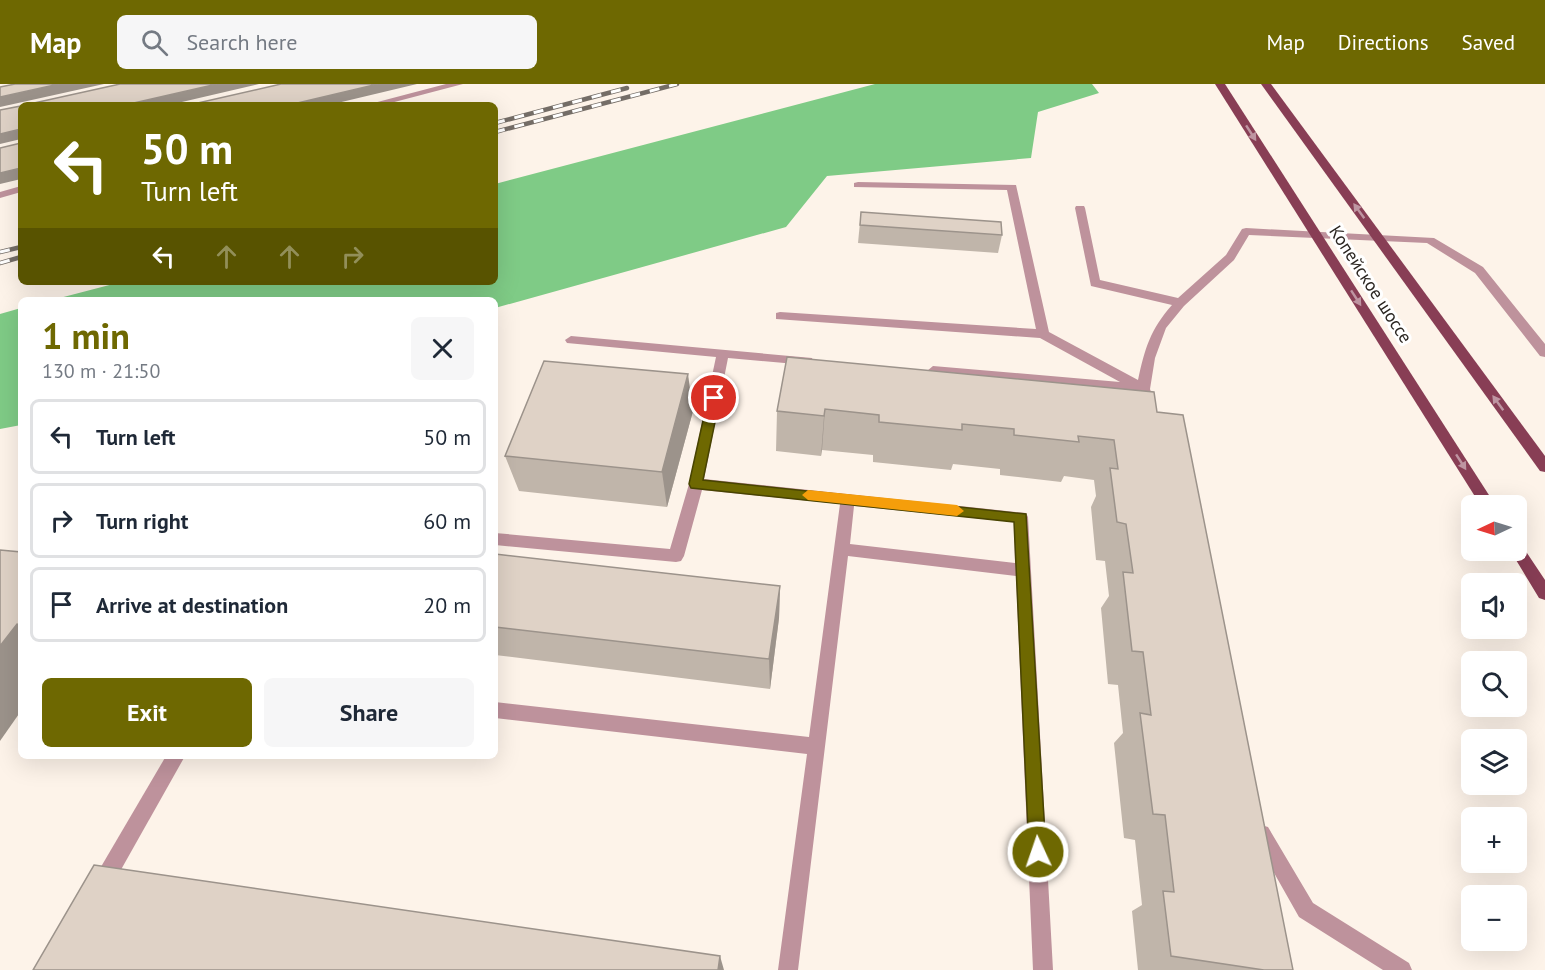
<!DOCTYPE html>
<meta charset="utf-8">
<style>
body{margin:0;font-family:"PT Sans",sans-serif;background:#f6f6f7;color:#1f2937;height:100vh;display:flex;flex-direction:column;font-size:22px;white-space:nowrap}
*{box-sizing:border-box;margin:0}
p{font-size:20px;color:#747a83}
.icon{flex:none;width:33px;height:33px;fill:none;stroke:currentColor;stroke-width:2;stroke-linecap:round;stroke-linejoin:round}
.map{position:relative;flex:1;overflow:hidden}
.sheet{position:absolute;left:18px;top:213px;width:480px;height:462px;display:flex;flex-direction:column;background:#fff;border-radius:9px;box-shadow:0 6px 24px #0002}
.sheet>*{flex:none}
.top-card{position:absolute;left:18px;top:18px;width:480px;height:183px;border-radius:9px;box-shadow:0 6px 24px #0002;background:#6e6801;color:#fff;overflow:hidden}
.needle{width:39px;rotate:266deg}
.controls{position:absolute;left:1461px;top:411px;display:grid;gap:12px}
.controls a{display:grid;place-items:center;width:66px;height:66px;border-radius:9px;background:#fff;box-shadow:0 6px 24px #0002;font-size:30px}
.pin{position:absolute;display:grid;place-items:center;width:51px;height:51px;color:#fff;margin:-26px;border:3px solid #fff;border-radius:50%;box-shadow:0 2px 6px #0007}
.me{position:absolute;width:66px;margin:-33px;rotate:357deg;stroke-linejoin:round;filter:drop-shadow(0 0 4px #0008)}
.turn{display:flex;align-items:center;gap:21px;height:126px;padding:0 24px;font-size:27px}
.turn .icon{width:78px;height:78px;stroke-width:2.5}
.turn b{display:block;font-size:42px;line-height:51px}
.lanes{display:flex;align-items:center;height:57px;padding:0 24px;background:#0003;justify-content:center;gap:30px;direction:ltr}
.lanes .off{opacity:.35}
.round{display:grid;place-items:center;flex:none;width:63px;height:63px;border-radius:9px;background:#f6f6f7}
.overview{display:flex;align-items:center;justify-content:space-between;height:102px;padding:0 24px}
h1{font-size:36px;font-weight:600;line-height:45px;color:#6e6801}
.cta{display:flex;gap:12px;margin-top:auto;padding:12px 24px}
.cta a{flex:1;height:69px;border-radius:9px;background:#6e6801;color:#fff;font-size:24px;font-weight:600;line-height:69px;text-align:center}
.cta a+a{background:#f6f6f7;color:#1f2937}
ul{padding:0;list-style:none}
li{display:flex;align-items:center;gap:18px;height:75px;margin:0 12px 9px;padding:0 12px;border:3px solid #e0e1e3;border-radius:9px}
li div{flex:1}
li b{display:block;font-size:22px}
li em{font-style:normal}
header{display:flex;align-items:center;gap:36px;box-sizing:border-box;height:84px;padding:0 30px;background:#6e6801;color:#fff}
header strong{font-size:28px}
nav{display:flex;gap:33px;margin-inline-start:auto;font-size:21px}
.search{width:420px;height:54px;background:#f6f6f7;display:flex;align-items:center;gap:15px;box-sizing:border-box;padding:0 21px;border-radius:9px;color:#747a83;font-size:22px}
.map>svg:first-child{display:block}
</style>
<header>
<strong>Map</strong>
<div class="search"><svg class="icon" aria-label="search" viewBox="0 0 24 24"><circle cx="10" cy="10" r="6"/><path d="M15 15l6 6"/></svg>Search here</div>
<nav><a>Map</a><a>Directions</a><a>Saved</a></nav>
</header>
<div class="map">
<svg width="1545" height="886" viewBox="0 0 1545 886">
<rect width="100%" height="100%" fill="#fdf3e9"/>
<!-- forest -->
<g fill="#7fcb86">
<polygon points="875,0 1092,0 1099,9 1038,28 1031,74 827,92 786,143 495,224 495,216 52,216 121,198 495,198 495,100"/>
<polygon points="21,224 21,341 0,345 0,230"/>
</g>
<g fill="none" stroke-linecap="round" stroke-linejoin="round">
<!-- service -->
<g fill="#be929c" fill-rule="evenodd">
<polygon points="446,0 463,0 383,21 366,21"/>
<path d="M858,98L1016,101L1049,248L1138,296C1145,264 1150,246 1172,221L1091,202L1075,124L1076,122H1084L1085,124L1100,196L1178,214L1226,171L1242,145L1246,144L1434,154L1483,183L1545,260V273L1540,272L1475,189L1427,159L1249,151L1234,176L1184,222L1166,244L1155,274L1150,305L1157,327L1155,330H1145L1138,309L933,292L927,287L933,282L1120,298L1040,254L776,235V229L780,228L1036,245L1007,106L854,103V99Z"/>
<polygon points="21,102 21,108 0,114 0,108"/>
<path d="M571,252L812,274L813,277L812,280L807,281L728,274L704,395L1026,429L1028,433L1053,886H1033L1016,492L848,472L798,886H778L807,670L495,634V618L809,653L840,420L702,406L684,472L681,477L676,478L495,461V449L670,465L689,400L716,273L567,259L565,256ZM854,422L1014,438L1015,479L850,460Z"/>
<polygon points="166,672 185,672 109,807 102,810 95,807 92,800 95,793"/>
<polygon points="1261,741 1268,743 1313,819 1409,879 1412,886 1383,886 1299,833 1252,750 1254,743"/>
</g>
<!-- primary -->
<g fill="#883e55" fill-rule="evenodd">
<polygon points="1215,0 1225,0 1496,422 1481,422"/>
<polygon points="1261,0 1271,0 1545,372 1545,388 1540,387"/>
<polygon points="1516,458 1521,460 1545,496 1545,516 1539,514 1510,466 1516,466"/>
</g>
<!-- rail casing -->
<g stroke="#746d67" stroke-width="4.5">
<g id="rail">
<polyline points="495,39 627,4"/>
<polyline points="495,48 677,0"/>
<polyline points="0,168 21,163"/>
<polyline points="0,179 21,173"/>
</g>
</g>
<!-- rail -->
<use href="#rail" stroke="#fff" stroke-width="3" stroke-dasharray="10" stroke-linecap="butt"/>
</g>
<!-- wall -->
<g fill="#c0b5aa">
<polygon points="861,128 1002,151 998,169 858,159"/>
<polygon points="787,273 1157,328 1293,886 1138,886 1132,827 1142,821 1135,756 1124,754 1114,659 1123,649 1118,601 1108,600 1101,524 1109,512 1105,477 1096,476 1091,423 1096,412 1094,396 1064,392 1061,398 1000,391 1000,385 953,380 951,386 873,378 873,371 822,366 821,372 776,367 777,327"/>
<polygon points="693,327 667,423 519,407 505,372"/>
<polygon points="495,470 780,502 779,534 770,605 495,571"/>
</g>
<!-- shaded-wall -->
<g fill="#9c938b">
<polygon points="59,0 104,0 0,23 0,13"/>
<polygon points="217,0 259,0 169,21 125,21"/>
<polygon points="378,0 417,0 329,21 289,21"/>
<polygon points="21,45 21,55 0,60 0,50"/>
<polygon points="21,84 21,95 0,100 0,89"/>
<polygon points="688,290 693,327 667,423 662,388"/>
<polygon points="825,325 822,366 821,372 824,332"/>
<polygon points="780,502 779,534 770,605 769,575"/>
<polygon points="17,540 21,543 21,627 0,657 0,562"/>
<polygon points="720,872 724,886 718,886"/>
</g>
<!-- building -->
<g fill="#dfd2c6" stroke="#9c938b" stroke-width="1.5">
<polygon points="15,0 59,0 0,13 0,3"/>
<polygon points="120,0 217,0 125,21 25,21"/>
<polygon points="281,0 378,0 289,21 189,21"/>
<polygon points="21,22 21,45 0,50 0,26"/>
<polygon points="21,59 21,84 0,89 0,64"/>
<polygon points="861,128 1001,138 1002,151 860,141"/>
<polygon points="787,273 1154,308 1157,328 1183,331 1293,886 1264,886 1171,872 1163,807 1174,808 1165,731 1153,730 1140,629 1151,631 1143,568 1132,567 1123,488 1133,489 1126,440 1117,438 1110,384 1118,385 1114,356 1078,352 1079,358 1014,351 1014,345 962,340 962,346 879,338 879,331 825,325 824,332 777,327"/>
<polygon points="544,277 688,290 662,388 505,372"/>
<polygon points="0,466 21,468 21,541 17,540 0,562"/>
<polygon points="495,470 780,502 769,575 495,543"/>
<polygon points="94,781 720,872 718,886 33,886"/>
</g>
<!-- one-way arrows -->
<defs><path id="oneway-solid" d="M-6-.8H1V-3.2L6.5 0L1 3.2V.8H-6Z" transform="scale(1.5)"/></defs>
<g fill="#be95a2">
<use href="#oneway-solid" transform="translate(1251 49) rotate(57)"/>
<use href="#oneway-solid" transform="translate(1359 127) rotate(-126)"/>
<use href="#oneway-solid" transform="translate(1356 214) rotate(57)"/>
<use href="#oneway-solid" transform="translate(1498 319) rotate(-126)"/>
<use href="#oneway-solid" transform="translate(1461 378) rotate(57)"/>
</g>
<!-- route -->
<polygon fill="#6e6801" stroke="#484401" stroke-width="1.5" points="714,309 720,314 703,396 1026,430 1046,768 1044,775 1038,777 1031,775 1029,768 1014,438 691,404 689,400 708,314"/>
<!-- slow -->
<polygon fill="#f59e0b" points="808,406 957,421 964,427 957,432 808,416 802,411"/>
<g text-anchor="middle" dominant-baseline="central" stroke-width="6" stroke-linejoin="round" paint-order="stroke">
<!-- street labels -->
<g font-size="18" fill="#2b2621" stroke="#fff">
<text transform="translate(1371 200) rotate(57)">Копейское шоссе</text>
</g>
</g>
</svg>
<div class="controls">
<a><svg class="needle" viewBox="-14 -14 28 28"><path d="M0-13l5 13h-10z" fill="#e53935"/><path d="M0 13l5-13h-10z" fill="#747a83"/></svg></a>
<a><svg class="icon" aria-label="sound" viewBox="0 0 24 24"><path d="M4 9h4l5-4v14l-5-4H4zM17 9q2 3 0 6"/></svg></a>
<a><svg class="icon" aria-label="search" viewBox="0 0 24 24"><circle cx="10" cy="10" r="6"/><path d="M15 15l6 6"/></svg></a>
<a><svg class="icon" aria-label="layers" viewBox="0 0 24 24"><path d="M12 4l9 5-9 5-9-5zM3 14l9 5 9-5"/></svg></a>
<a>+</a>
<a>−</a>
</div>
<div class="pin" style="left:714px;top:314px;background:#d93025"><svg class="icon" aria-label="arrive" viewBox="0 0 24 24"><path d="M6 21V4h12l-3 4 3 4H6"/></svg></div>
<svg class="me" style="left:1038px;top:768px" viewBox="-20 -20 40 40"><circle r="17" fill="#6e6801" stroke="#fff" stroke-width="3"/><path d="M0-11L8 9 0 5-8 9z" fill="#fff"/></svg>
<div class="top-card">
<div class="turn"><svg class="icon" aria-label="left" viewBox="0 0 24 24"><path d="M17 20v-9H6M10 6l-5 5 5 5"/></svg><div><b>50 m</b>Turn left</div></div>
<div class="lanes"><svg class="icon" aria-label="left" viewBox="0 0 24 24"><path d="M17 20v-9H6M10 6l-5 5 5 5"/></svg><svg class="icon off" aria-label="ahead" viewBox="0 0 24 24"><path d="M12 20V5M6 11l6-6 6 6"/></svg><svg class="icon off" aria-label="ahead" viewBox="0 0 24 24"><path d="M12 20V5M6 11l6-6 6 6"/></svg><svg class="icon off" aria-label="right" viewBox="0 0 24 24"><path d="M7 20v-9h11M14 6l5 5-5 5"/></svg></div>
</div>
<section class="sheet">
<div class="overview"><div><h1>1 min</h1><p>130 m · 21:50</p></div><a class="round"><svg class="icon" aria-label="close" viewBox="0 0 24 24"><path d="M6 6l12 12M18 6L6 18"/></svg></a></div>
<ul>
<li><svg class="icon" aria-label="left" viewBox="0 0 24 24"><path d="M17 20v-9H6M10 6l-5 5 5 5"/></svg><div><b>Turn left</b></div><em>50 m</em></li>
<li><svg class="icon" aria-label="right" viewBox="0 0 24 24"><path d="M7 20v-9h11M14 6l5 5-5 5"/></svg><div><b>Turn right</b></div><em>60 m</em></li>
<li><svg class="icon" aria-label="arrive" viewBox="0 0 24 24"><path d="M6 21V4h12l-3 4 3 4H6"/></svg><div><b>Arrive at destination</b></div><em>20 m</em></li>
</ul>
<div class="cta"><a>Exit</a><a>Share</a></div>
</section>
</div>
